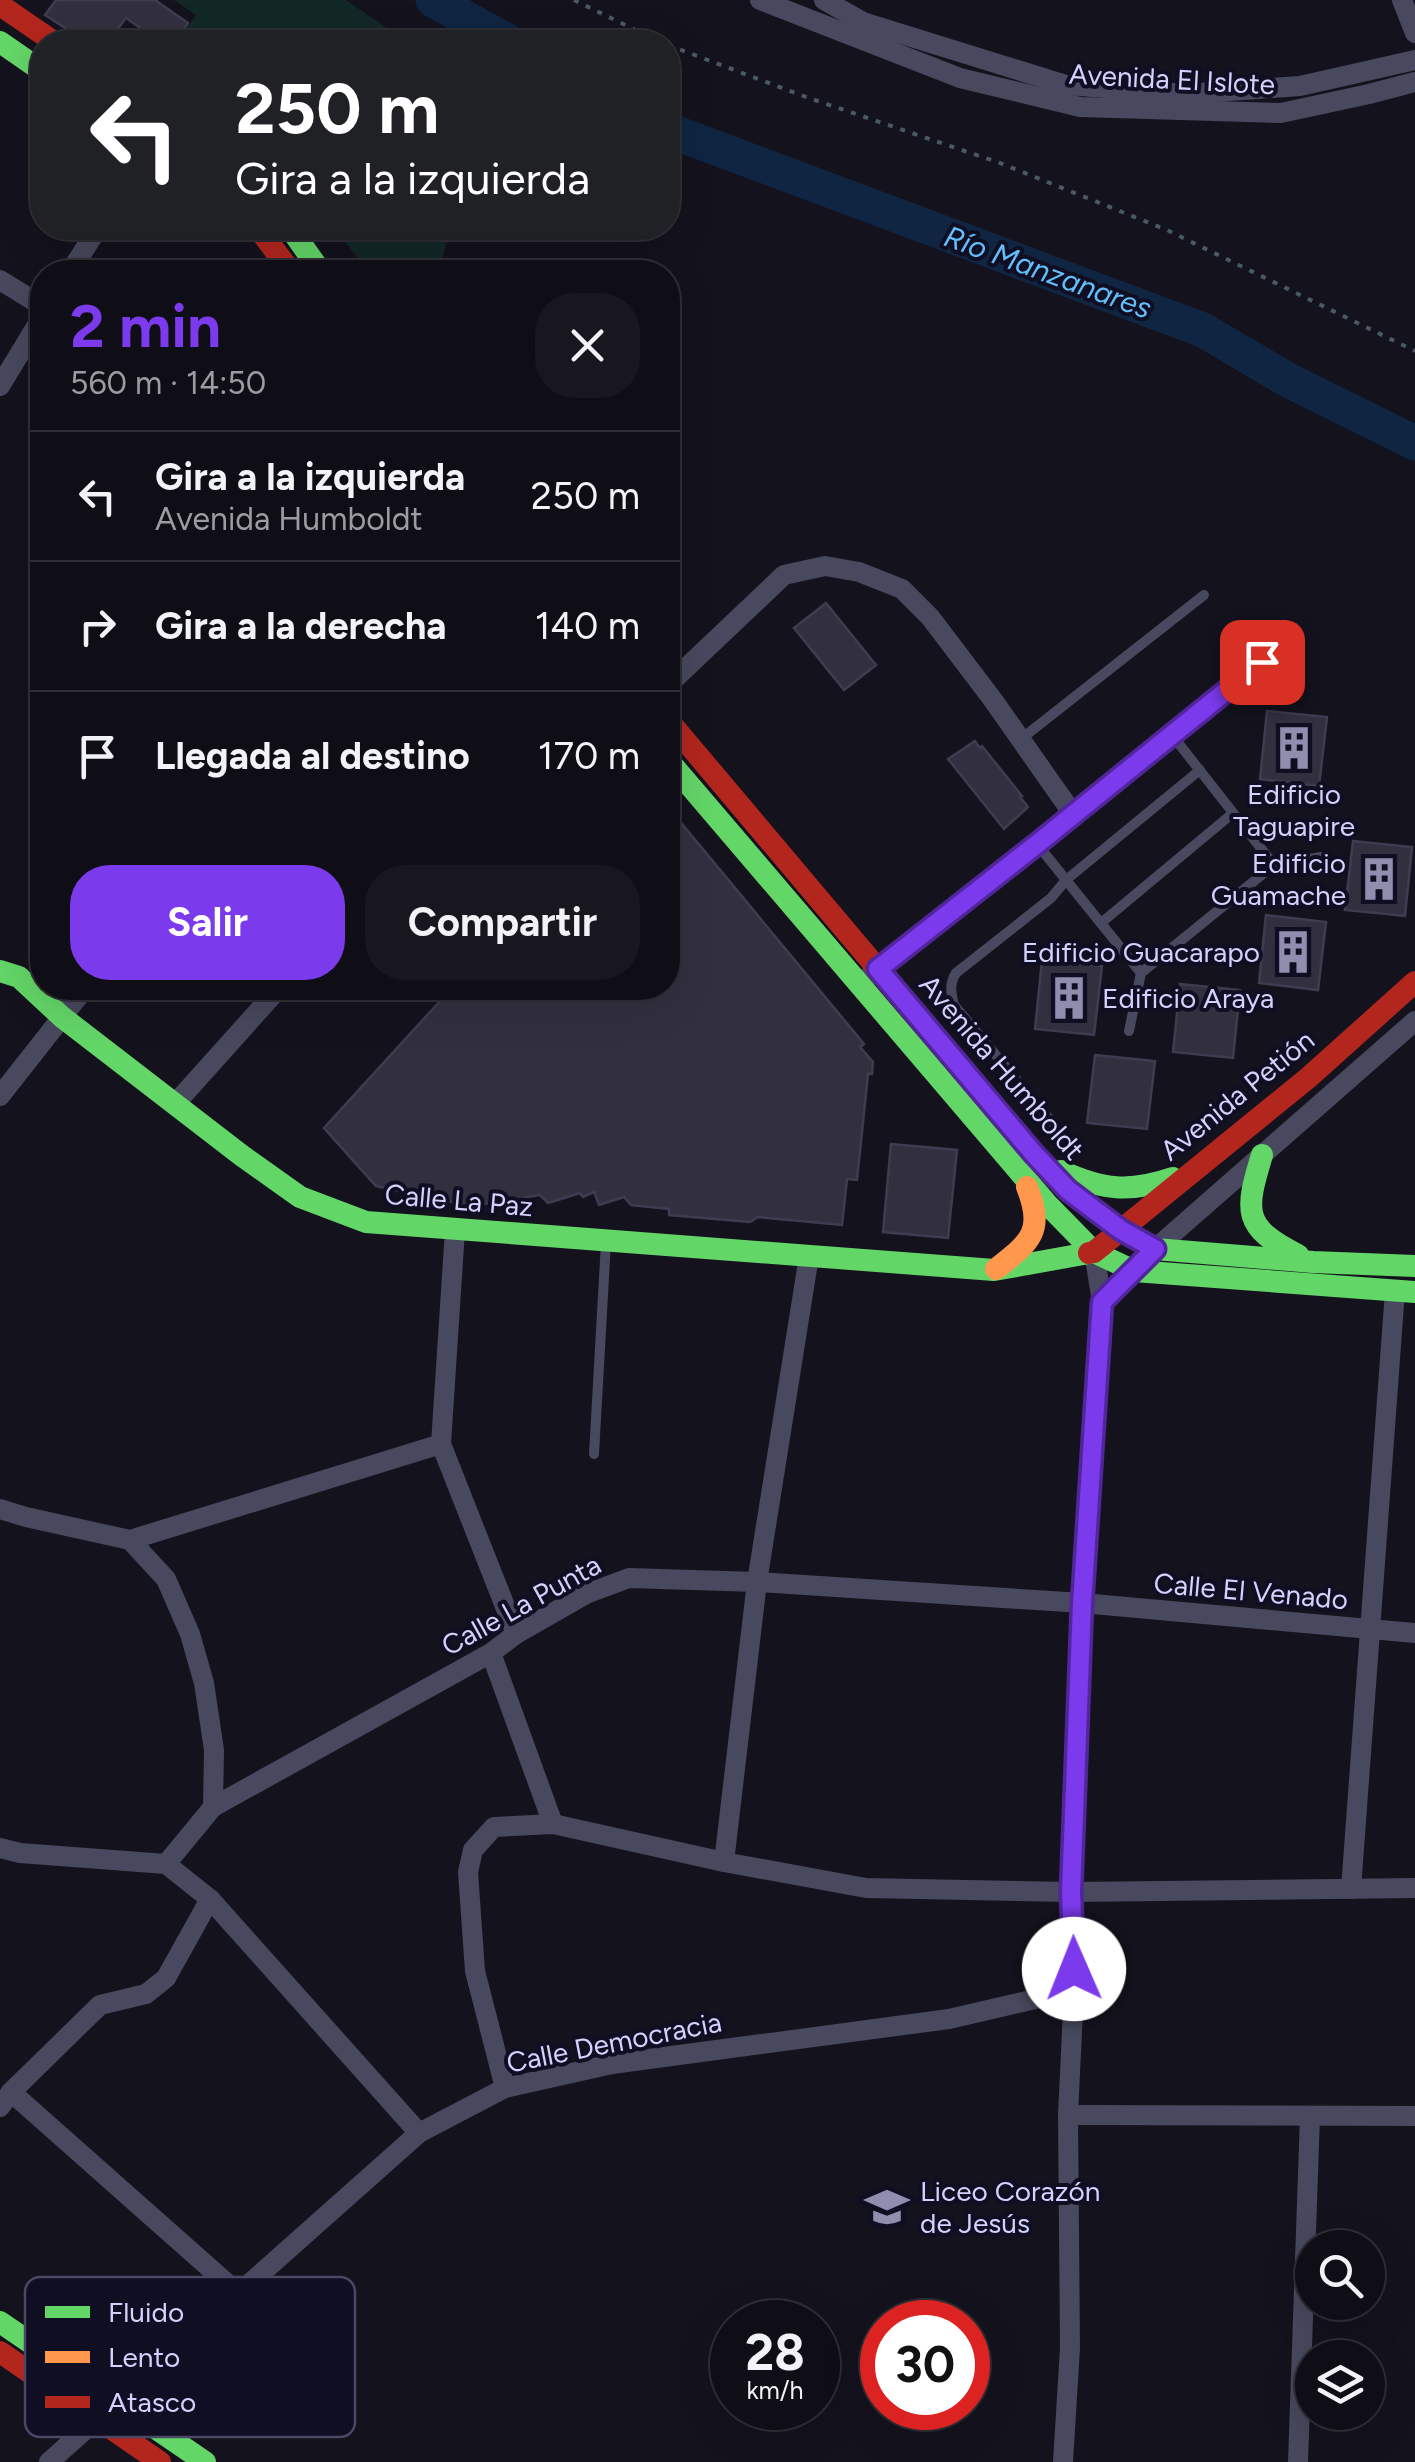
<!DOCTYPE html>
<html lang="es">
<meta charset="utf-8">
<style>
body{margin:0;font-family:Figtree,sans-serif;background:#18171f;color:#f1f3f6;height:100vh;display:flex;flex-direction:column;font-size:38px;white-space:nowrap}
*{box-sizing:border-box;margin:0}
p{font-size:32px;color:#9b9ca1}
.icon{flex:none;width:55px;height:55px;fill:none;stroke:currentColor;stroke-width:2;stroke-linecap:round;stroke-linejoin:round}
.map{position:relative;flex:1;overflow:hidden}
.sheet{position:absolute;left:30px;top:260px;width:650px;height:740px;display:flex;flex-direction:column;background:#0f0e16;border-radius:40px;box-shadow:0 10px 40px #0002,0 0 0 2px #2f2e35}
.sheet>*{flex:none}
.hud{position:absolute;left:30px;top:30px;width:650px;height:210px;border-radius:40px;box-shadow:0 10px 40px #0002,0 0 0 2px #2f2e35;background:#202124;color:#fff;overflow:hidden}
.controls{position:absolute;left:1295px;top:2230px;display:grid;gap:20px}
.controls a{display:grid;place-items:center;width:90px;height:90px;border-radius:50%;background:#0f0e16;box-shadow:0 10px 40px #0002,0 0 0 2px #2f2e35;font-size:50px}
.speed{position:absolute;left:710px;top:2300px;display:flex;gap:20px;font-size:50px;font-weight:700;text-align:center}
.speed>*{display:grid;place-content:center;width:130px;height:130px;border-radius:50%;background:#0f0e16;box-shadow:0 10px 40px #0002,0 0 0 2px #2f2e35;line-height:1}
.speed small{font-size:25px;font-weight:400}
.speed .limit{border:15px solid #d22;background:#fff;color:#111}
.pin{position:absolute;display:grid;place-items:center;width:85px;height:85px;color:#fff;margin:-42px;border-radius:20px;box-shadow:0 5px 15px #0006}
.me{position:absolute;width:110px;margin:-55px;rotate:359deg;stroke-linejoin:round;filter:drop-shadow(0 0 8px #0008)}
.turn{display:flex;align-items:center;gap:35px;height:210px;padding:0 40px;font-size:45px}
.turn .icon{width:130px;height:130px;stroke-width:2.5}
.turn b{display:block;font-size:70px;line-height:85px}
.round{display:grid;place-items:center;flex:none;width:105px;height:105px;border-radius:40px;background:#18171f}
.head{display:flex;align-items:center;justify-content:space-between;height:170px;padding:0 40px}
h1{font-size:60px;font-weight:700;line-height:75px;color:#7c3aed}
.cta{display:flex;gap:20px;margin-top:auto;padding:20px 40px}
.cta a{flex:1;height:115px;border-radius:40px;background:#7c3aed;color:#fff;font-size:40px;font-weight:700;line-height:115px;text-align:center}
.cta a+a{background:#18171f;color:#f1f3f6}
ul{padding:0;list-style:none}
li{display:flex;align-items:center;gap:30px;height:130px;padding:0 40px;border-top:2px solid #2f2e35}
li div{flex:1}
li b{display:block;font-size:38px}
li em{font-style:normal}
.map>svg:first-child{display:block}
</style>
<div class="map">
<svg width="1415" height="2462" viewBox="0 0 1415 2462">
<rect width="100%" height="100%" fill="#14121d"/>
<!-- green -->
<g fill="#122827">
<polygon points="174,0 346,0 407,42 177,42 196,15"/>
<polygon points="334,228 450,228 439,272 369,272"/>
</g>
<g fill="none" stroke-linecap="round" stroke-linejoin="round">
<!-- river -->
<g stroke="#0f2542" stroke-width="35">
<polyline points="433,0 509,42"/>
<polyline points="668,130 1203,330 1288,380 1415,443"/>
</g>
</g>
<!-- building -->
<g fill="#32303f" stroke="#3f3c51" stroke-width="2.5">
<polygon points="56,0 155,0 188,23 174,42 160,42 126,18 108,42 73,42 65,28 45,15"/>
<polygon points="826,603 876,665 844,690 794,628"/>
<polygon points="1267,711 1327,717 1319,786 1260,779"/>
<polygon points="975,741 980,748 982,746 1022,796 1020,797 1028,807 1004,829 948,759"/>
<polygon points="668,807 864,1044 860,1047 873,1062 872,1074 868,1074 857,1180 847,1179 842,1225 758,1217 750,1222 669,1215 669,1209 631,1205 624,1197 599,1205 594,1192 583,1197 580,1193 548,1203 540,1195 484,1204 466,1205 376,1186 324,1128 441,1000 432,988 668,988"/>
<polygon points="1353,841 1412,847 1405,916 1345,910"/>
<polygon points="1266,915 1326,922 1318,990 1259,983"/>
<polygon points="1042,960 1102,966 1094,1035 1035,1029"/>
<polygon points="1180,984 1240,990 1233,1058 1173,1052"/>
<polygon points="1095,1055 1155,1061 1147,1129 1087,1123"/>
<polygon points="891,1144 957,1150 948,1238 883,1232"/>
</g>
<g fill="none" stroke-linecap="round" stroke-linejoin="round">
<!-- path -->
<g stroke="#4a5964" stroke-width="4" stroke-dasharray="5 8" stroke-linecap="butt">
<polyline points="574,0 660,42"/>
<polyline points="668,45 806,97 1000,163 1167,230 1415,351"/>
</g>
<!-- lane -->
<g stroke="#48485e" stroke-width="10">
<polyline points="1172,735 1274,865"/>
<polyline points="1021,739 1204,595"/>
<polyline points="1037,844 1141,973"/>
<polyline points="1101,923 1233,813"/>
<polyline points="1129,1031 1141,973 1274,865 1321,857"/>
<path d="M1062,1134L954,1005C951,993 949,984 956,973L1051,898L1066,880L1200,770"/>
<polyline points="594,1454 606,1242"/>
</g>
<!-- street -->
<g stroke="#48485e" stroke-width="20">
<polyline points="760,0 960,78 1080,107 1281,113 1369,94 1415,82"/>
<polyline points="824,0 863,22 1066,85 1186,94 1300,86 1415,60"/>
<polyline points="1402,0 1415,33"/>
<polyline points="70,272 98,228"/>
<polyline points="0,280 42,306"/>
<polyline points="0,386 42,317"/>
<polyline points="668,685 784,575 825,566 859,572 902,589 930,617 993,700 1073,814"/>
<polyline points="868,977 1037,844 1292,638"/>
<polyline points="0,1096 85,988"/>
<polyline points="175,1104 279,988"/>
<polyline points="455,1230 441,1444 516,1634"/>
<polyline points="1102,1302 1155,1249 1415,1021"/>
<polyline points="0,1509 26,1517 130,1540 441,1444"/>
<polyline points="130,1540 166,1579 190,1634 204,1683 214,1750 213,1807"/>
<polyline points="491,1653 553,1824"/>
<polyline points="0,1848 20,1853 166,1864 210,1899 419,2133"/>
<polyline points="724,1862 757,1582 809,1256"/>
<polyline points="166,1864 213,1807 491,1653 516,1634 586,1594 629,1578 757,1582 1082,1603 1415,1633"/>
<polyline points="1351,1889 1395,1291"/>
<polyline points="505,2088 475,1971 468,1872 473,1850 494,1827 553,1824 724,1862 866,1888 1071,1892 1415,1888"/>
<polyline points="11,2092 239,2294"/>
<polyline points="0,2107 11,2092 100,2005 146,1994 166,1978 210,1899"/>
<polyline points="1068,2115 1415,2116"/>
<polyline points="49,2462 419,2133 505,2088 612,2064 949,2019 1074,1990"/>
<polyline points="1063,2462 1070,2348 1068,2115 1074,1990 1071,1892 1082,1603 1102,1302 1094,1252"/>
<polyline points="1298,2462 1310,2116"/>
</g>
<!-- fast -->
<g stroke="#63d668" stroke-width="22">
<polyline points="0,42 42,71"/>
<polyline points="290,228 321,272"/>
<polyline points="668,760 1047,1204 1094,1252 1134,1271 1415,1292"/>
<polyline points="0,971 19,977 62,1017 241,1155 300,1197 366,1222 994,1270 1089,1253"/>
<polyline points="926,1026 1034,1154 1068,1190 1121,1230 1155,1249 1313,1262 1415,1266"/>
<path d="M1262,1155C1245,1211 1242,1227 1298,1255"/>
<path d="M1061,1171C1103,1190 1129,1193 1173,1178"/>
<polyline points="0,2322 205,2462"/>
</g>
<!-- slow -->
<path stroke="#ff974d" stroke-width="22" d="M996,1269C1030,1242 1045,1232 1027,1187"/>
<!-- jam -->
<g stroke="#b3261e" stroke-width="22">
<polyline points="0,5 54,42"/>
<polyline points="258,228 291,272"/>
<polyline points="668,720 926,1026"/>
<polyline points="1089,1253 1094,1252 1308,1078 1415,982"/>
<polyline points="0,2352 160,2462"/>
</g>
</g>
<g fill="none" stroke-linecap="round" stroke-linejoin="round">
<!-- route casing -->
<g stroke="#51269a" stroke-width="25">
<polyline id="route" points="1074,1969 1071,1892 1082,1604 1102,1302 1155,1249 1121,1230 1068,1190 1034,1154 878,969 1037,844 1262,662"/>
</g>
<!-- route -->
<use href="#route" stroke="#7c3aed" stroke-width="18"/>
</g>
<!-- icons -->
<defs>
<g id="building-bare" transform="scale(3.45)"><path d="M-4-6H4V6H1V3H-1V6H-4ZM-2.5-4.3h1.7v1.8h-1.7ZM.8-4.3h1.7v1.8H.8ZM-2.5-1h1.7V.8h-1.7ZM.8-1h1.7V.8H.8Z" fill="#908eaf" stroke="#100e22" stroke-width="2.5" paint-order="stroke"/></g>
<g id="school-bare" transform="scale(3.45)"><path d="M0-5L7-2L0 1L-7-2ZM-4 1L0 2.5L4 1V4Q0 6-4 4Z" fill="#908eaf" stroke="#100e22" stroke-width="2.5" paint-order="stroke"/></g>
</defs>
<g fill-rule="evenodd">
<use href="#building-bare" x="1294" y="748"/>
<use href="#building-bare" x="1379" y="879"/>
<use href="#building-bare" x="1293" y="952"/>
<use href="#building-bare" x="1069" y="998"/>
<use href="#school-bare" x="887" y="2207"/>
</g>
<g text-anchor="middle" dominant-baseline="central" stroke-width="8" stroke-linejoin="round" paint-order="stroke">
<!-- street labels -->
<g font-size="28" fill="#d3d1fd" stroke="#100e22">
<text transform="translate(1172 79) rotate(3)">Avenida El Islote</text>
<text transform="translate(1002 1067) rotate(49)">Avenida Humboldt</text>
<text transform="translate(1237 1095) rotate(-39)">Avenida Petión</text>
<text transform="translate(459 1200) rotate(5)">Calle La Paz</text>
<text transform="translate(1251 1591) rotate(5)">Calle El Venado</text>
<text transform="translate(521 1605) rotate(-29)">Calle La Punta</text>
<text transform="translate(614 2042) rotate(-11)">Calle Democracia</text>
</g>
<!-- poi labels -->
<g font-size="28" fill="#d3d1fd" stroke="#100e22" text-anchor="end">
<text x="1294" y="794" text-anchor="middle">Edificio<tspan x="1294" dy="32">Taguapire</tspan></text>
<text x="1346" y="863">Edificio<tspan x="1346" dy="32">Guamache</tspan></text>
<text x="1260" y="952">Edificio Guacarapo</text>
<text x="1102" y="998" text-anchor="start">Edificio Araya</text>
<text x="920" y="2191" text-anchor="start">Liceo Corazón<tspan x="920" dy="32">de Jesús</tspan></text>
</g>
<!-- water labels -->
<g font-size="30" font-style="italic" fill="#62befa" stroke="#100e22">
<text transform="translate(1048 272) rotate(20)">Río Manzanares</text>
</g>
</g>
<!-- legend -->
<rect x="25" y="2277" width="330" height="160" rx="15" fill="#100e22" stroke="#4a4864" stroke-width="2.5"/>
<rect x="45" y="2306" width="45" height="12" fill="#63d668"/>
<rect x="45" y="2351" width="45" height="12" fill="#ff974d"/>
<rect x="45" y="2396" width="45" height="12" fill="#b3261e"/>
<g font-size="28" fill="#d3d1fd">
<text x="108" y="2322">Fluido</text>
<text x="108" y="2367">Lento</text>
<text x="108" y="2412">Atasco</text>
</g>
</svg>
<div class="controls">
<a><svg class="icon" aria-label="search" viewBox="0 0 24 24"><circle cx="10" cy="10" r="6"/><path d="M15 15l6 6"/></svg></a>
<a><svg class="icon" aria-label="layers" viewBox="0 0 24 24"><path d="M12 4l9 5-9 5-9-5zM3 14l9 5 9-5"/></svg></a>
</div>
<div class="speed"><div>28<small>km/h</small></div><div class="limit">30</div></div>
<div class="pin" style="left:1262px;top:662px;background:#d93025"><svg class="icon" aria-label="arrive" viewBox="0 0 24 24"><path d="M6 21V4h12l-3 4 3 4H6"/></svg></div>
<svg class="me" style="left:1074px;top:1969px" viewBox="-20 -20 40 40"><circle r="19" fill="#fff"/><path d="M0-13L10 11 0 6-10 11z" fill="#7c3aed"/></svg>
<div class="hud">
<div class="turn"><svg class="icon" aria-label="left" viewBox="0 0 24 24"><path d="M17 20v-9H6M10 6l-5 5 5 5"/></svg><div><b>250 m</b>Gira a la izquierda</div></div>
</div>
<section class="sheet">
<div class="head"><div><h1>2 min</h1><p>560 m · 14:50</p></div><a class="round"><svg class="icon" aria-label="close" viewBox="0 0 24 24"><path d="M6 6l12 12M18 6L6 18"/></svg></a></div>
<ul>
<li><svg class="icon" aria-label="left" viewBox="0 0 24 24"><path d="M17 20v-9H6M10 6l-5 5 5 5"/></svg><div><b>Gira a la izquierda</b><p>Avenida Humboldt</p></div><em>250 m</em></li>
<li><svg class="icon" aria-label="right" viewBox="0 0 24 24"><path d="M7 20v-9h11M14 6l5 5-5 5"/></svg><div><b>Gira a la derecha</b></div><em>140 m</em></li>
<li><svg class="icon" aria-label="arrive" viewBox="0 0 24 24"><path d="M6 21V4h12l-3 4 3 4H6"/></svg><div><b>Llegada al destino</b></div><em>170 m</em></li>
</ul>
<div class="cta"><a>Salir</a><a>Compartir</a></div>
</section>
</div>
